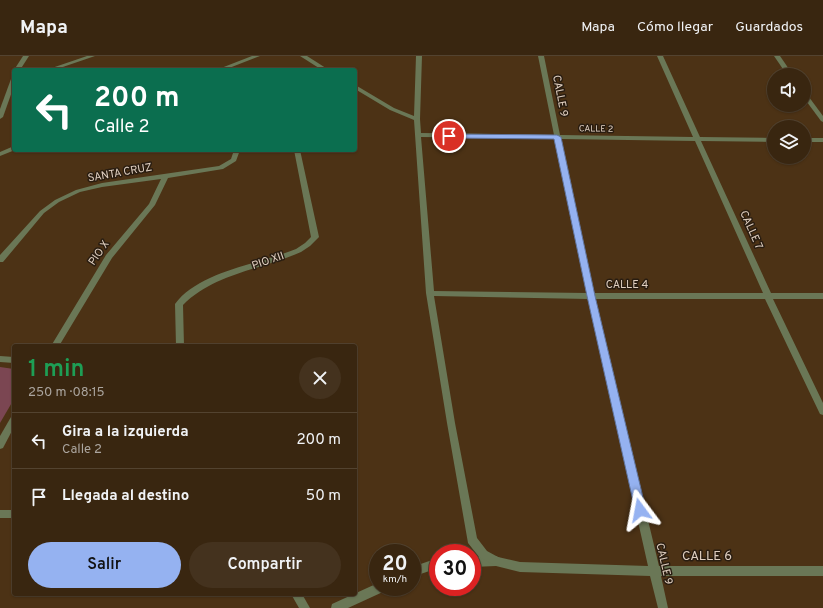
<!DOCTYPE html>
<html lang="es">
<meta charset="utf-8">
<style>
body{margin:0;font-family:Overpass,sans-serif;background:#44321e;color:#f1f3f6;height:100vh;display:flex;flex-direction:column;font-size:15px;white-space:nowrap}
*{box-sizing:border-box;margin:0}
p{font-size:13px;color:#aba59f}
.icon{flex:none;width:22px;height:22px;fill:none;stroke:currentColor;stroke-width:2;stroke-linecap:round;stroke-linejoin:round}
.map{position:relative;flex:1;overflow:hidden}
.sheet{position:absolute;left:12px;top:288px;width:345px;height:252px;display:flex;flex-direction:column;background:#392610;border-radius:4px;box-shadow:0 1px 3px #0004,0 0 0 1px #534330}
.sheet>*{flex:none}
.top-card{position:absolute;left:12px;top:12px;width:345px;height:84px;border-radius:4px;box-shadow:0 1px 3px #0004,0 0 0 1px #534330;background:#0b6e4f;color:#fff;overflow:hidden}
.buttons{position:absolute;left:767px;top:12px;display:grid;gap:8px}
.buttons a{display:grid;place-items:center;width:44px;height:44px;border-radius:50%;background:#392610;box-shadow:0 1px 3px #0004,0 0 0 1px #534330;font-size:20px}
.speed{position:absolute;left:369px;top:488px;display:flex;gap:8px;font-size:20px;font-weight:700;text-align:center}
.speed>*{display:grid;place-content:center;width:52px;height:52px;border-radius:50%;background:#392610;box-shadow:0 1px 3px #0004,0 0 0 1px #534330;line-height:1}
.speed small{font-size:10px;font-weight:400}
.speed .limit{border:6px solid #d22;background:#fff;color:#111}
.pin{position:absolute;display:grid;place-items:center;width:34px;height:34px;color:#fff;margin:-17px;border:2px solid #fff;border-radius:50%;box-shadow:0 1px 4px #0007}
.me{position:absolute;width:44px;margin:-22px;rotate:347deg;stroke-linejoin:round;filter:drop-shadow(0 0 3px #0008)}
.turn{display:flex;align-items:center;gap:14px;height:84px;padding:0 16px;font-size:18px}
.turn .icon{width:52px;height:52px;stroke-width:2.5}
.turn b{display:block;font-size:28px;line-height:34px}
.round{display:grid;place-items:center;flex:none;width:42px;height:42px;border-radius:21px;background:#44321e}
.headline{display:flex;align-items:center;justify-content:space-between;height:68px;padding:0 16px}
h1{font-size:24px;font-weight:600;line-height:30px;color:#1e9e55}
.button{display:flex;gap:8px;margin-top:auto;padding:8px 16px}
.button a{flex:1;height:46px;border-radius:24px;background:#95b2f1;color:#111;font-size:16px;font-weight:600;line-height:46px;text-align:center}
.button a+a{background:#44321e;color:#f1f3f6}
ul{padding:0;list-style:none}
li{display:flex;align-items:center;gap:12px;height:56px;padding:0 16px;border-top:1px solid #534330}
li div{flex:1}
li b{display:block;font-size:15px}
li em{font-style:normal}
header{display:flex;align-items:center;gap:24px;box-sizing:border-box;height:56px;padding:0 20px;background:#392610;border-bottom:1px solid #534330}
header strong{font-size:19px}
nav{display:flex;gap:22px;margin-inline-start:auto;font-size:14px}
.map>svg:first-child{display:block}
</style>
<header>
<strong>Mapa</strong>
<nav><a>Mapa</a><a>Cómo llegar</a><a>Guardados</a></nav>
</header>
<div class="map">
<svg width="823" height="552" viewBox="0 0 823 552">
<rect width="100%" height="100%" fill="#4c3215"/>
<!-- green -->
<polygon fill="#7b4652" points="0,311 14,313 14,343 0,367"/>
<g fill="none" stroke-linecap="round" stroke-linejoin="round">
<!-- service -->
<g fill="#6a7756" fill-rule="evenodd">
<rect x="0" y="454" width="14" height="8"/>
<polygon points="496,500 500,502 501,505 500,508 496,510 472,511 472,501"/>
<polygon points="438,502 438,512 412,521 412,511"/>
<polygon points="378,527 378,531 386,531 385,535 348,552 331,552 332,548"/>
</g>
<!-- minor -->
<g fill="#6a7756" fill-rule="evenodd">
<polygon points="23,0 29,0 20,14 14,14"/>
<polygon points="87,0 95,0 54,14 46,14"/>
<polygon points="300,0 307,0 329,14 322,14"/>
<path d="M416,0H422L420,63L421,77L554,79L538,0H544L560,79L693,81L657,0H663L700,81L774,82V86L701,85L771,237H823V243H773L823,347V359L820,358L819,356L765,243H595L659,510H823V520H661L668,552H658L650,520L520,516L496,510L479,501L468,487L447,367L426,237L414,64L390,54L355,33V29L357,30L394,52L414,60ZM421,81L555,83L587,237L434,235ZM561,83L695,85L763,237H594ZM434,240L588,243L648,510L520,506L498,501L487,495L477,482L455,367Z"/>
<polygon points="774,0 780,0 793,19 787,19"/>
<polygon points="14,21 14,30 3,61 0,63 0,53 11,23"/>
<polygon points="804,36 806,37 823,60 823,66 821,65 804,42"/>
<rect x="804" y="82" width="19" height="4"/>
<polygon points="234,94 240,94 236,105 223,113 168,122 155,149 112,202 59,290 51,290 106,199 149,148 161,123 102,131 80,136 59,146 44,157 3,206 0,206 0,199 40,155 55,144 76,134 102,127 219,110 231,103"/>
<path d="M294,94H300L319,181L310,190L301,196C261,214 215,217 183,249L184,290H176L175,248C199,215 260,208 296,193L305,187L311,181Z"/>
<polygon points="0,300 14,301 14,307 0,306"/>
<polygon points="14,360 14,371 3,392 0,393 0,380 11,361"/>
<polygon points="291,538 302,538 310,552 299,552"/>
</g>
<!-- tertiary -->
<g fill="#6a7756" fill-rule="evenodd">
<polygon points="252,0 260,0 224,14 216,14"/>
<polygon points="14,90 15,94 0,100 0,96"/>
</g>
</g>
<!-- route -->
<polygon fill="#95b2f1" stroke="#61749d" points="447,78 557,79 561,81 595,240 646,454 644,457 640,458 636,457 635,454 587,240 554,83 449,82 447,81"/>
<g text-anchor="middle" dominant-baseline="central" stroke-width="3" stroke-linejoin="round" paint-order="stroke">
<!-- far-street labels -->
<g font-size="9" fill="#e0cfc0" stroke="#291d11">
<text transform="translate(596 73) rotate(1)">CALLE 2</text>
</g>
<!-- street labels -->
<g font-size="11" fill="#e0cfc0" stroke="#291d11">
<text transform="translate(560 40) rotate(79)">CALLE 9</text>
<text transform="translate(120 117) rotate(-10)">SANTA CRUZ</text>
<text transform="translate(751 174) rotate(66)">CALLE 7</text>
<text transform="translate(99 197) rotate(-55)">PIO X</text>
<text transform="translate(268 205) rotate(-19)">PIO XII</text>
<text x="627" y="229">CALLE 4</text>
<text transform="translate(664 508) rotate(77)">CALLE 9</text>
</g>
<!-- near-street labels -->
<g font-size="13" fill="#e0cfc0" stroke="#291d11">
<text x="707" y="501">CALLE 6</text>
</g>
</g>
</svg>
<div class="buttons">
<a><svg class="icon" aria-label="sound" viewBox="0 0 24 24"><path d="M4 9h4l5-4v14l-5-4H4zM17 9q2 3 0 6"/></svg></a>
<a><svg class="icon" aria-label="layers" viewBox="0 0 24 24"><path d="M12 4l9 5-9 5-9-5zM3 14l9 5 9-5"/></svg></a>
</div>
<div class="speed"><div>20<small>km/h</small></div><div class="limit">30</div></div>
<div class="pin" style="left:449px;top:80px;background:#d93025"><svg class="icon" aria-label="arrive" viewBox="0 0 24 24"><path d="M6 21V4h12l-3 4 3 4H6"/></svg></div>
<svg class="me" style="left:640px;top:454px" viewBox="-20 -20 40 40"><path d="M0-17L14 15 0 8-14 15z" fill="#95b2f1" stroke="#fff" stroke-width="4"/></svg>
<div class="top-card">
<div class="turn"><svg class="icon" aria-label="left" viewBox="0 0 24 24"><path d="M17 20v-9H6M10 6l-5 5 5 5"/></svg><div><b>200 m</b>Calle 2</div></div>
</div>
<section class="sheet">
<div class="headline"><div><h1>1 min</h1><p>250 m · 08:15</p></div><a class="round"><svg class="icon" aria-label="close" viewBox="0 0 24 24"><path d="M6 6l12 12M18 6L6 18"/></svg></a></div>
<ul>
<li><svg class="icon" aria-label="left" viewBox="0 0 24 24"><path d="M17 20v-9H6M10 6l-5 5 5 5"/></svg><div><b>Gira a la izquierda</b><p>Calle 2</p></div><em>200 m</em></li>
<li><svg class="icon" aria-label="arrive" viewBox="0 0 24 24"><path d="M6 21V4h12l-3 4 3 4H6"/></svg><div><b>Llegada al destino</b></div><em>50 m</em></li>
</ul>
<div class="button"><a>Salir</a><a>Compartir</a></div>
</section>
</div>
